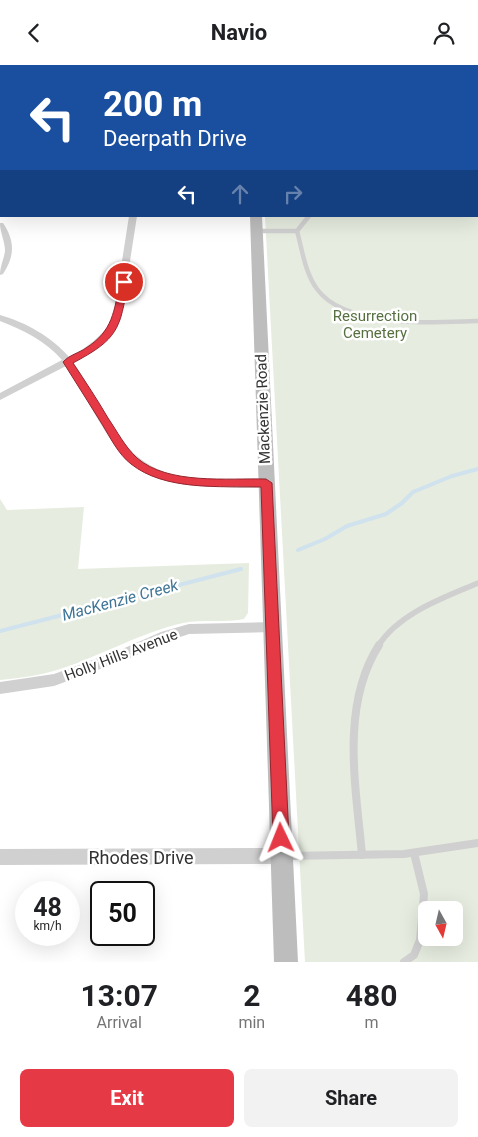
<!DOCTYPE html>
<style>
body{margin:0;font-family:Roboto,sans-serif;background:#f2f2f2;color:#202124;height:100vh;display:flex;flex-direction:column;font-size:19px;white-space:nowrap}
*{box-sizing:border-box;margin:0}
p{font-size:16px;color:#757577}
.icon{flex:none;width:28px;height:28px;fill:none;stroke:currentColor;stroke-width:2;stroke-linecap:round;stroke-linejoin:round}
.map{position:relative;height:897px;overflow:hidden}
.side{display:flex;flex-direction:column;background:#fff;flex:1}
.side>*{flex:none}
.banner{position:absolute;left:0px;top:0px;width:479px;height:152px;box-shadow:0 5px 20px #0002;background:#1a4fa0;color:#fff;overflow:hidden}
.needle{width:32px;rotate:172deg}
.buttons{position:absolute;left:418px;top:836px;display:grid;gap:10px}
.buttons a{display:grid;place-items:center;width:45px;height:45px;border-radius:8px;background:#fff;box-shadow:0 5px 20px #0002;font-size:25px}
.speed{position:absolute;left:15px;top:816px;display:flex;gap:10px;font-size:25px;font-weight:700;text-align:center}
.speed>*{display:grid;place-content:center;width:65px;height:65px;border-radius:50%;background:#fff;box-shadow:0 5px 20px #0002;line-height:1}
.speed small{font-size:12px;font-weight:400}
.speed .limit{border:2px solid #111;border-radius:8px;background:#fff;color:#111}
.pin{position:absolute;display:grid;place-items:center;width:42px;height:42px;color:#fff;margin:-21px;border:2px solid #fff;border-radius:50%;box-shadow:0 1px 5px #0007}
.me{position:absolute;width:55px;margin:-28px;rotate:358deg;stroke-linejoin:round;filter:drop-shadow(0 0 4px #0008)}
.turn{display:flex;align-items:center;gap:18px;height:105px;padding:0 20px;font-size:22px}
.turn .icon{width:65px;height:65px;stroke-width:2.5}
.turn b{display:block;font-size:35px;line-height:42px}
.lanes{display:flex;align-items:center;height:48px;padding:0 20px;background:#0003;justify-content:center;gap:25px;direction:ltr}
.lanes .off{opacity:.35}
.eta{display:flex;justify-content:space-evenly;align-items:center;height:85px;text-align:center}
.eta b{font-size:30px;font-weight:700;line-height:35px}
.cta{display:flex;gap:10px;margin-top:auto;padding:10px 20px}
.cta a{flex:1;height:58px;border-radius:8px;background:#e63946;color:#fff;font-size:20px;font-weight:700;line-height:58px;text-align:center}
.cta a+a{background:#f2f2f2;color:#202124}
header{display:flex;justify-content:space-between;align-items:center;height:65px;padding:0 20px;background:#fff;font-size:22px;font-weight:700}
.map>svg:first-child{display:block}
</style>
<header><svg class="icon" aria-label="back" viewBox="0 0 24 24"><path d="M15 5l-7 7 7 7"/></svg>Navio<svg class="icon" aria-label="person" viewBox="0 0 24 24"><circle cx="12" cy="8" r="4"/><path d="M4 21q1-7 8-7t8 7"/></svg></header>
<div class="map">
<svg width="478" height="897" viewBox="0 0 478 897">
<rect width="100%" height="100%" fill="#fff"/>
<!-- green -->
<g fill="#e6ecdf" fill-rule="evenodd">
<path d="M257,0H478V897H305L265,151H478V1ZM426,845H454V872H426Z"/>
<path d="M0,434L7,445L84,442L78,504L249,498L248,548L244,554C224,558 203,554 183,558C139,568 99,592 57,605C38,611 19,613 0,615Z"/>
</g>
<g fill="none" stroke-linecap="round" stroke-linejoin="round">
<!-- stream -->
<g stroke="#cfe2ee" stroke-width="4">
<polyline points="298,485 325,474 347,461 386,449 402,438 413,427 452,411 478,404"/>
<polyline points="0,566 241,504"/>
</g>
<!-- service-far3 -->
<polyline stroke="#d0d0d0" stroke-width="3" points="396,0 401,1"/>
<!-- service-far2 -->
<g stroke="#d0d0d0" stroke-width="4.5">
<polyline points="256,166 297,166 309,151"/>
<path d="M297,166C302,184 305,208 317,224C345,263 435,258 478,256"/>
</g>
<!-- service-far1 -->
<path stroke="#d0d0d0" stroke-width="5.5" d="M378,581C399,548 443,533 478,518"/>
<!-- service -->
<g stroke="#d0d0d0" stroke-width="8">
<path d="M362,790C356,722 340,641 379,580"/>
<polyline points="286,791 404,789 478,778"/>
<polyline points="404,897 414,890 420,875 424,829 414,788"/>
</g>
<!-- minor -->
<g fill="#d0d0d0" fill-rule="evenodd">
<rect x="0" y="28" width="1" height="4"/>
<rect x="0" y="139" width="1" height="6"/>
<path d="M129,151H137L121,254L111,271L94,286L73,297C89,320 101,346 117,369C156,424 207,414 266,414L270,415L271,418L270,421C256,425 231,422 216,422C116,420 113,372 66,301L0,335V328L62,295C46,276 23,265 0,256V250C25,257 52,272 69,292C88,282 101,272 113,254Z"/>
<path d="M0,158H3C15,176 15,191 3,209L0,210C0,201 4,194 5,186C5,176 0,168 0,158Z"/>
<polygon points="272,557 276,558 278,562 276,566 272,567 189,569 168,576 130,593 54,621 0,629 0,617 54,609 120,585 161,567 189,559"/>
<polygon points="282,783 287,786 290,791 287,796 282,799 0,800 0,784"/>
</g>
<!-- secondary -->
<g fill="#bdbdbd" fill-rule="evenodd">
<rect x="245" y="0" width="8" height="1"/>
<polygon points="250,151 262,151 298,897 274,897"/>
</g>
</g>
<!-- wall -->
<polygon fill="#8c8c8c" points="0,0 13,0 13,1 1,1 1,10 0,10"/>
<!-- building -->
<g fill="#1a1a1a" stroke="#5f5f5f">
<polygon points="0,0 12,0 11,1 1,1 1,3 0,3"/>
<polygon points="15,0 30,0 29,1 14,1"/>
<polygon points="33,0 48,0 47,1 32,1"/>
<rect x="53" y="0" width="12" height="1"/>
<rect x="68" y="0" width="15" height="1"/>
<polygon points="86,0 102,0 102,1 85,1"/>
<rect x="104" y="0" width="15" height="1"/>
<rect x="121" y="0" width="17" height="1"/>
<rect x="140" y="0" width="16" height="1"/>
<rect x="158" y="0" width="15" height="1"/>
<rect x="176" y="0" width="16" height="1"/>
<polygon points="194,0 209,0 210,1 195,1"/>
<rect x="212" y="0" width="16" height="1"/>
</g>
<!-- route -->
<path fill="#e63946" stroke="#96252e" d="M124,214L128,217C120,265 118,274 73,298C85,316 97,334 108,353C117,366 125,382 137,393C168,420 228,413 266,414L272,418L289,773L286,778L281,780L275,778L273,773L261,422C220,421 165,426 131,399C118,389 110,372 102,359C89,338 76,318 63,297C69,290 79,288 86,283C113,266 114,246 120,217Z"/>
<g text-anchor="middle" dominant-baseline="central" stroke-width="5" stroke-linejoin="round" paint-order="stroke">
<!-- park labels -->
<g font-size="15" fill="#56703f" stroke="#fff">
<text x="375" y="251">Resurrection<tspan x="375" dy="17">Cemetery</tspan></text>
</g>
<!-- street labels -->
<g font-size="15" fill="#333" stroke="#fff">
<text transform="translate(263 344) rotate(-92)">Mackenzie Road</text>
<text transform="translate(121 590) rotate(-21)">Holly Hills Avenue</text>
</g>
<!-- water labels -->
<g font-size="16" font-style="italic" fill="#3f7597" stroke="#fff">
<text transform="translate(120 535) rotate(-15)">MacKenzie Creek</text>
</g>
<!-- near-street labels -->
<g font-size="18" fill="#333" stroke="#fff">
<text x="141" y="792">Rhodes Drive</text>
</g>
</g>
</svg>
<div class="buttons">
<a><svg class="needle" viewBox="-14 -14 28 28"><path d="M0-13l5 13h-10z" fill="#e53935"/><path d="M0 13l5-13h-10z" fill="#757577"/></svg></a>
</div>
<div class="speed"><div>48<small>km/h</small></div><div class="limit">50</div></div>
<div class="pin" style="left:124px;top:217px;background:#d93025"><svg class="icon" aria-label="arrive" viewBox="0 0 24 24"><path d="M6 21V4h12l-3 4 3 4H6"/></svg></div>
<svg class="me" style="left:281px;top:773px" viewBox="-20 -20 40 40"><path d="M0-17L14 15 0 8-14 15z" fill="#e63946" stroke="#fff" stroke-width="4"/></svg>
<div class="banner">
<div class="turn"><svg class="icon" aria-label="left" viewBox="0 0 24 24"><path d="M17 20v-9H6M10 6l-5 5 5 5"/></svg><div><b>200 m</b>Deerpath Drive</div></div>
<div class="lanes"><svg class="icon" aria-label="left" viewBox="0 0 24 24"><path d="M17 20v-9H6M10 6l-5 5 5 5"/></svg><svg class="icon off" aria-label="ahead" viewBox="0 0 24 24"><path d="M12 20V5M6 11l6-6 6 6"/></svg><svg class="icon off" aria-label="right" viewBox="0 0 24 24"><path d="M7 20v-9h11M14 6l5 5-5 5"/></svg></div>
</div>
</div>
<section class="side">
<div class="eta">
<div><b>13:07</b><p>Arrival</p></div>
<div><b>2</b><p>min</p></div>
<div><b>480</b><p>m</p></div>
</div>
<div class="cta"><a>Exit</a><a>Share</a></div>
</section>
